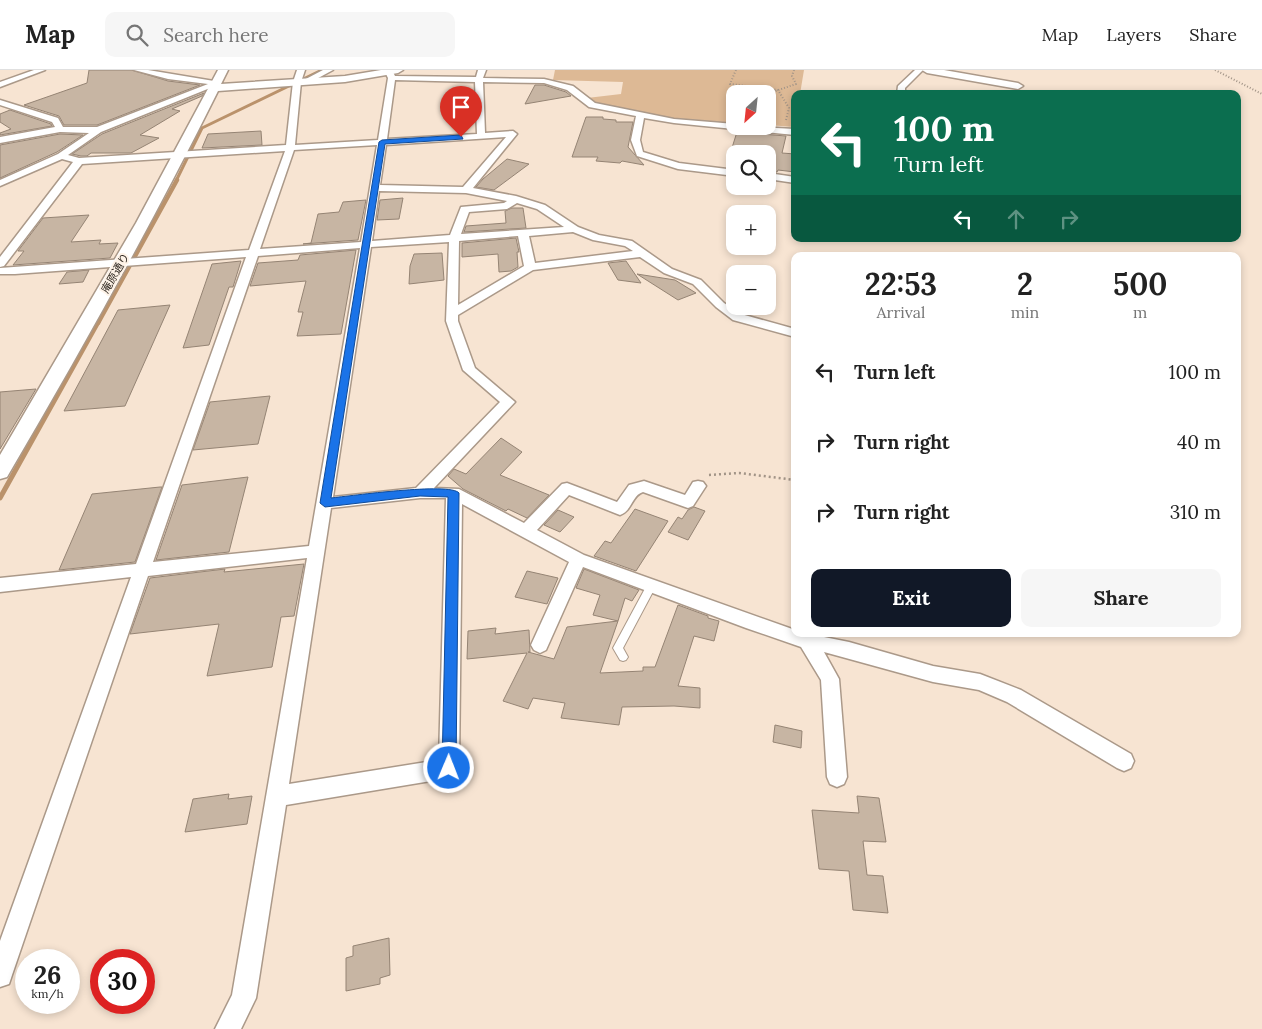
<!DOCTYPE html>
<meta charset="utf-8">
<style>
body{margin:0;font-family:Lora,"Noto Sans JP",serif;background:#f6f6f6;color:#222;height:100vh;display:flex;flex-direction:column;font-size:19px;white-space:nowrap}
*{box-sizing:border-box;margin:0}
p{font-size:16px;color:#767676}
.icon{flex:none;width:28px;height:28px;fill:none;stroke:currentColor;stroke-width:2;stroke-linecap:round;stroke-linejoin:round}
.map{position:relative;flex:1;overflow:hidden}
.panel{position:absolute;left:791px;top:182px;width:450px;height:385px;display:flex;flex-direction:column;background:#fff;border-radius:10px;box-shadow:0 2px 8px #0003}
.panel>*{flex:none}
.guide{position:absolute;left:791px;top:20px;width:450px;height:152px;border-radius:10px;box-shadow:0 2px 8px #0003;background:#0b6e4f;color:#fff;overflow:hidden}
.needle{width:32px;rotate:207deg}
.tools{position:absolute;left:726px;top:15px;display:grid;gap:10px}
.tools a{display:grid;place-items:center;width:50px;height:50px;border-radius:10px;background:#fff;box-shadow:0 2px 8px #0003;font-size:25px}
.speed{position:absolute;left:15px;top:879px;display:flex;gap:10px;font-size:25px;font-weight:700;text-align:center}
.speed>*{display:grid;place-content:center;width:65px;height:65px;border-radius:50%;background:#fff;box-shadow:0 2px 8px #0003;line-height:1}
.speed small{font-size:12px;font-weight:400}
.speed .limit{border:8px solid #d22;background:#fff;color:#111}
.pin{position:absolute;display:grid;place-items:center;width:42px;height:42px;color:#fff;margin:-51px -21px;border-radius:50% 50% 50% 0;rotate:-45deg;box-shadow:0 0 5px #0007}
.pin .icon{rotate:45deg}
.me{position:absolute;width:55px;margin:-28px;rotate:1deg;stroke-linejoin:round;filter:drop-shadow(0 0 4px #0008)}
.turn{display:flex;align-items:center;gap:18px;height:105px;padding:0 20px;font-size:22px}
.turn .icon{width:65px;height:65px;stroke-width:2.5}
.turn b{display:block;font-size:35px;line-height:42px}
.lanes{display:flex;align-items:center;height:48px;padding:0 20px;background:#0003;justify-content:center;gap:25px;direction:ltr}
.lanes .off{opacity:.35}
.eta{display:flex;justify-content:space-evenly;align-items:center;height:85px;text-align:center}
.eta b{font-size:30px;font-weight:800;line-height:35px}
.primary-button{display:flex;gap:10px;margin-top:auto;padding:10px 20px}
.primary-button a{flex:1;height:58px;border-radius:10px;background:#111827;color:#fff;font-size:20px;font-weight:800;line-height:58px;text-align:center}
.primary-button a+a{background:#f6f6f6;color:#222}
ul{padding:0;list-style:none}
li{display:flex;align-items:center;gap:15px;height:70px;padding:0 20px}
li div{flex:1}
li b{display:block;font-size:19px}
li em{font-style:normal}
header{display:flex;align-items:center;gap:30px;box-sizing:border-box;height:70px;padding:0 25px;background:#fff;border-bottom:1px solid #e0e0e0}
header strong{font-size:24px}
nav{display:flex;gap:28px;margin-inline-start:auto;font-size:18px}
.search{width:350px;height:45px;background:#f6f6f6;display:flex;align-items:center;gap:12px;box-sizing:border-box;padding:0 18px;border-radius:10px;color:#767676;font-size:19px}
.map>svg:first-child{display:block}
</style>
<header>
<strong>Map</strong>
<div class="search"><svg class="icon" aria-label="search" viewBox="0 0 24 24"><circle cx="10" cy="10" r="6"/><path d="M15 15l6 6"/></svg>Search here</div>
<nav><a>Map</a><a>Layers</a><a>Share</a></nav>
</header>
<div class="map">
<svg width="1262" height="959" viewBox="0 0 1262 959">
<rect width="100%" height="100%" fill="#f7e4d2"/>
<!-- green -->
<polygon fill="#ddb995" points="555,0 804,0 800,24 795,24 794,57 768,55 768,24 735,24 735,53 676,49 596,33 587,28 621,24 623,12 553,10"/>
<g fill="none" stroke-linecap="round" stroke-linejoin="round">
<!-- stream-far2 -->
<polyline stroke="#ba926b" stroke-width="3" points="176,111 202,58 322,0"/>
<!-- stream-far1 -->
<polyline stroke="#ba926b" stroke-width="4.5" points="98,253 177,110"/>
<!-- stream -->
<polyline stroke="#ba926b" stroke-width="5" points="0,428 98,252"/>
</g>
<!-- building -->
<g fill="#c7b5a3" stroke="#958474">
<polygon points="89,0 132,0 168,11 200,15 97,55 64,55 59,46 24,35 87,13"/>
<polygon points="535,15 544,15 566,22 571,26 525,34"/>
<polygon points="204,23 202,26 172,39 180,41 140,65 159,68 131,83 91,83 87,86 81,86 72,84 102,64"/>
<polygon points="10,40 51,54 52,56 0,65 0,63 11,59 0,52 0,44"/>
<polygon points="586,47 603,47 603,49 616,50 616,52 633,52 628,77 644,95 622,91 620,93 596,91 598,87 572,87"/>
<polygon points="261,61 262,75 202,78 208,64"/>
<polygon points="737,62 786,66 782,83 795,84 795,102 778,100 777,102 768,101 768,84 730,84"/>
<polygon points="60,64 83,65 57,82 0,108 0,75"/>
<polygon points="507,89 529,94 494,120 476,117 483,109"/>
<polygon points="403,128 399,149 377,150 380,130"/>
<polygon points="366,130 358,170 303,174 311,173 318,144 339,142 343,132"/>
<polygon points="512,138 523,138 526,158 464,162 466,156 506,153 505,141"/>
<polygon points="89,145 71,172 101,170 99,174 118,173 110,188 13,195 24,181 18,181 43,148"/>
<polygon points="516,168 519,182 517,182 518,197 511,201 499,202 498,184 462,187 462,173"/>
<polygon points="356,180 341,264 297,266 303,242 298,242 306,211 250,216 258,193 298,190 300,185"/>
<polygon points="442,183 444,210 409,214 410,196 414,184"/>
<polygon points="241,191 233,217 229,217 209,275 183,278 212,194"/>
<polygon points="626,191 641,213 618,210 608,193"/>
<polygon points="89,200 83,212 59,214 67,202"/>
<polygon points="637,204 675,210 696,223 678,230"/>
<polygon points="170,235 125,336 64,341 118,240"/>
<polygon points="36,319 0,379 0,322"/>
<polygon points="270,326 258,374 193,380 210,332"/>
<polygon points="501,368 522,382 500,405 549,425 527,448 508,439 506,441 463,419 448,406 454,399 466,404"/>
<polygon points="248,407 229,482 156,490 182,415"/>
<polygon points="160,417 162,417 135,492 59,500 92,424"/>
<polygon points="694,437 705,441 688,470 668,462 678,447 682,449 688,440"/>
<polygon points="635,439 668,451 636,501 594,486 605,471 611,473"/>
<polygon points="558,440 574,447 560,462 544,455"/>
<polygon points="304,494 294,546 281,547 272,597 207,606 219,554 130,564 150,508 225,499 224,502"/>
<polygon points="584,499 639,520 632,531 625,528 618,551 593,545 600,525 576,518"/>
<polygon points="527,501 558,508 547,534 515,527"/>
<polygon points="678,535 708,546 708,548 719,551 714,571 694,566 678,616 700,618 700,638 674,636 622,637 619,655 561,648 565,633 533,628 528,639 503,631 527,583 467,589 468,561 496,558 495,564 529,560 530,582 528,582 554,589 567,557 618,551 600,603 643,601 643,597 655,597"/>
<polygon points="775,655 802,661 801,678 773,672"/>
<polygon points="229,724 228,729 252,726 247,754 185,762 193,729"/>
<polygon points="857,726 879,728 886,772 863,771 867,805 883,806 888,843 853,840 849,801 819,799 812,740 859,743"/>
<polygon points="389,868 390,905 380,908 380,914 346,921 346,888 353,886 353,876"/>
</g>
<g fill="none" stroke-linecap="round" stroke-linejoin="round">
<!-- service casing -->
<g stroke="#ab9989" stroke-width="2">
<polygon id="service" points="651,512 654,513 656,516 623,578 628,587 626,590 623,591 620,590 613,578 648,513"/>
</g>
<!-- minor casing -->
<g stroke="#ab9989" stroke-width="3">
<g id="minor">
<polygon points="34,0 45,0 0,17 0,12"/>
<path d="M134,0H148L214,11L220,14L101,62L68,85L79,88L286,75L293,12L297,0H305L301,12L295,75L378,70L388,8L385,2L388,0H392L395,6L476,7L478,0H486L483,8L544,9L573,16L595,33L674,49L735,54V56L795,59V65L674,53L644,48L640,70L643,82L679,93L735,100V106L678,99L637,86L631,70L636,46L589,37L567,20L544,13L483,12L485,63L513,61L517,64L473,118L516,126L545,135L578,157L599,165L632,171L672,199L701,210L724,233L741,244L795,259V267L733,250L716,237L693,214L664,203L640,187L533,200L458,245V251L475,298L515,332L434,418L459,419L524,453L562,414L567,413L617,432L629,415L644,411L685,425L693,412L698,411L703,412L706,416L693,436L688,438L643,422C632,425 632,441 620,445L569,425L537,460L584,485L795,560V564H809L849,572L933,596L980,604L1021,620L1131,684L1134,691L1131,698L1124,701L1117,698L1007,632L979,620L933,612L824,582L839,609L847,707L844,714L837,717L830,714L827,707L821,610L801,577L746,558L583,497L546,580L540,583L534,580L531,575L569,492L462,434L459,698L456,705L449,708L286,735L256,928L241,959H215L232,925L307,488L148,506L12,905L9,914L0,917V871L131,507L0,522V508L136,494L246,187L15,204H0V198L249,180L285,81L82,94L4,196L0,197V187L73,92L62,89L0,116V110L58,84L89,63L60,62L0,73V67L55,57L52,52L0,35V30L58,48L63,57H97L208,14L168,9ZM395,10L475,12L477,64L387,69ZM506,67L463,117L380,115L386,75ZM377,75L361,172L260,179L294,80ZM379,121L466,123L507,131L504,133L461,137L450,165L372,171ZM517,133L537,139L564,157L461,164L469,142L507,139ZM573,162L593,170L625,176L633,181L535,193L529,166ZM518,166L524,196L458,235L459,171ZM449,172L446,251L463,300L500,332L416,418L333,427L371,177ZM360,178L309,476L153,492L258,186ZM420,428H446L439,690L289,714L331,438Z"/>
<polygon points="323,0 333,0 309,13 302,11"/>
<polygon points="915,0 923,0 905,18 905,24 897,24 898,16"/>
<polygon points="768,103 795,107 795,113 768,109"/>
</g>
</g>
<!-- tertiary casing -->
<g stroke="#ab9989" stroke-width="3">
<g id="tertiary">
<path d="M218,0H228L221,14L345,6L381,0H403L398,3L345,12L218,21C153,152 81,281 7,407L0,409V385L136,153Z"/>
<polygon points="922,0 944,0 1018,13 1023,16 1018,19 927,3"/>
</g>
</g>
<!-- path-far1 -->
<g stroke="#a29487" stroke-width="2" stroke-dasharray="1 2" stroke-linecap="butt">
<polyline points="736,0 730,14 778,20 789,38 786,50"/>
<polyline points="1215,0 1262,24"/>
<polyline points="767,24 796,14 792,6 794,0"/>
</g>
<!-- path -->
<polyline stroke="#a29487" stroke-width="2.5" stroke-dasharray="2 3" stroke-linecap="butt" points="709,405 739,403 795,410"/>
<!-- service -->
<use href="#service" fill="#fff" fill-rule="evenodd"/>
<!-- minor -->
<use href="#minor" fill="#fff" fill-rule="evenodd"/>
<!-- tertiary -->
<use href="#tertiary" fill="#fff" fill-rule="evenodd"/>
</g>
<!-- route -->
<path fill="#1a73e8" stroke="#114b97" d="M461,65L463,69L385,74L331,428C350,426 450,412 459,423L456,698L454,703L449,705L444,703L442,698L448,427L420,426L325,437L320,433L379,72L382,70Z"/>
<g text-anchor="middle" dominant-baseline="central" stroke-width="4" stroke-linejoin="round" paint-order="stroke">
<!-- far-street labels -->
<g font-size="11" fill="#322b24" stroke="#fef3e8">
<text transform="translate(115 203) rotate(-60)">庵原通り</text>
</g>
</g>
</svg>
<div class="tools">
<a><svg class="needle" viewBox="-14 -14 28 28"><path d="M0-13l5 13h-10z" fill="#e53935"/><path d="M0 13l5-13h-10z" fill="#767676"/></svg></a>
<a><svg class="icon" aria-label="search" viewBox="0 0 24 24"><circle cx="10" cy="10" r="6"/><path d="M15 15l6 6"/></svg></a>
<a>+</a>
<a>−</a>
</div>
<div class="speed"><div>26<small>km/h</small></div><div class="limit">30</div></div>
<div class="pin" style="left:461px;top:67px;background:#d93025"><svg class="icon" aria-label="arrive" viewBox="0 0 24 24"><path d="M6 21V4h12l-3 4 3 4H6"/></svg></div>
<svg class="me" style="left:449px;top:698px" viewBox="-20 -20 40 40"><circle r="17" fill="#1a73e8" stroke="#fff" stroke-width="3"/><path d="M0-11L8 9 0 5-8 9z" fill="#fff"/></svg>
<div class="guide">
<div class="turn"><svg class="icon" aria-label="left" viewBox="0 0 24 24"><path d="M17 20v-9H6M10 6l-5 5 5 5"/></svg><div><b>100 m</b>Turn left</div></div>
<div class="lanes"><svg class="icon" aria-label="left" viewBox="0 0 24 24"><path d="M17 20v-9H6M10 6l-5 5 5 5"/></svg><svg class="icon off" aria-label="ahead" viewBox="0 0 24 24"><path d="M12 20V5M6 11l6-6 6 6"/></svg><svg class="icon off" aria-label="right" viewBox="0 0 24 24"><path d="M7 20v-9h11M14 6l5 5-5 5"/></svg></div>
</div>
<section class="panel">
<div class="eta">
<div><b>22:53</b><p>Arrival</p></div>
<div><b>2</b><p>min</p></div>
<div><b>500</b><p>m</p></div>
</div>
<ul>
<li><svg class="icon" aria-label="left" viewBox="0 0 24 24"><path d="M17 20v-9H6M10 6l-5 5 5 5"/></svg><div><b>Turn left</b></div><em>100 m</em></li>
<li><svg class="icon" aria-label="right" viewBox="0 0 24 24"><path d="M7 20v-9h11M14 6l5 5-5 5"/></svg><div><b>Turn right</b></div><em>40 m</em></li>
<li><svg class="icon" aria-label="right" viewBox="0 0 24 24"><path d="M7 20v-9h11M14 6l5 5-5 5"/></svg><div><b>Turn right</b></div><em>310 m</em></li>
</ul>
<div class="primary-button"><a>Exit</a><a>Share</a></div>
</section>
</div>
